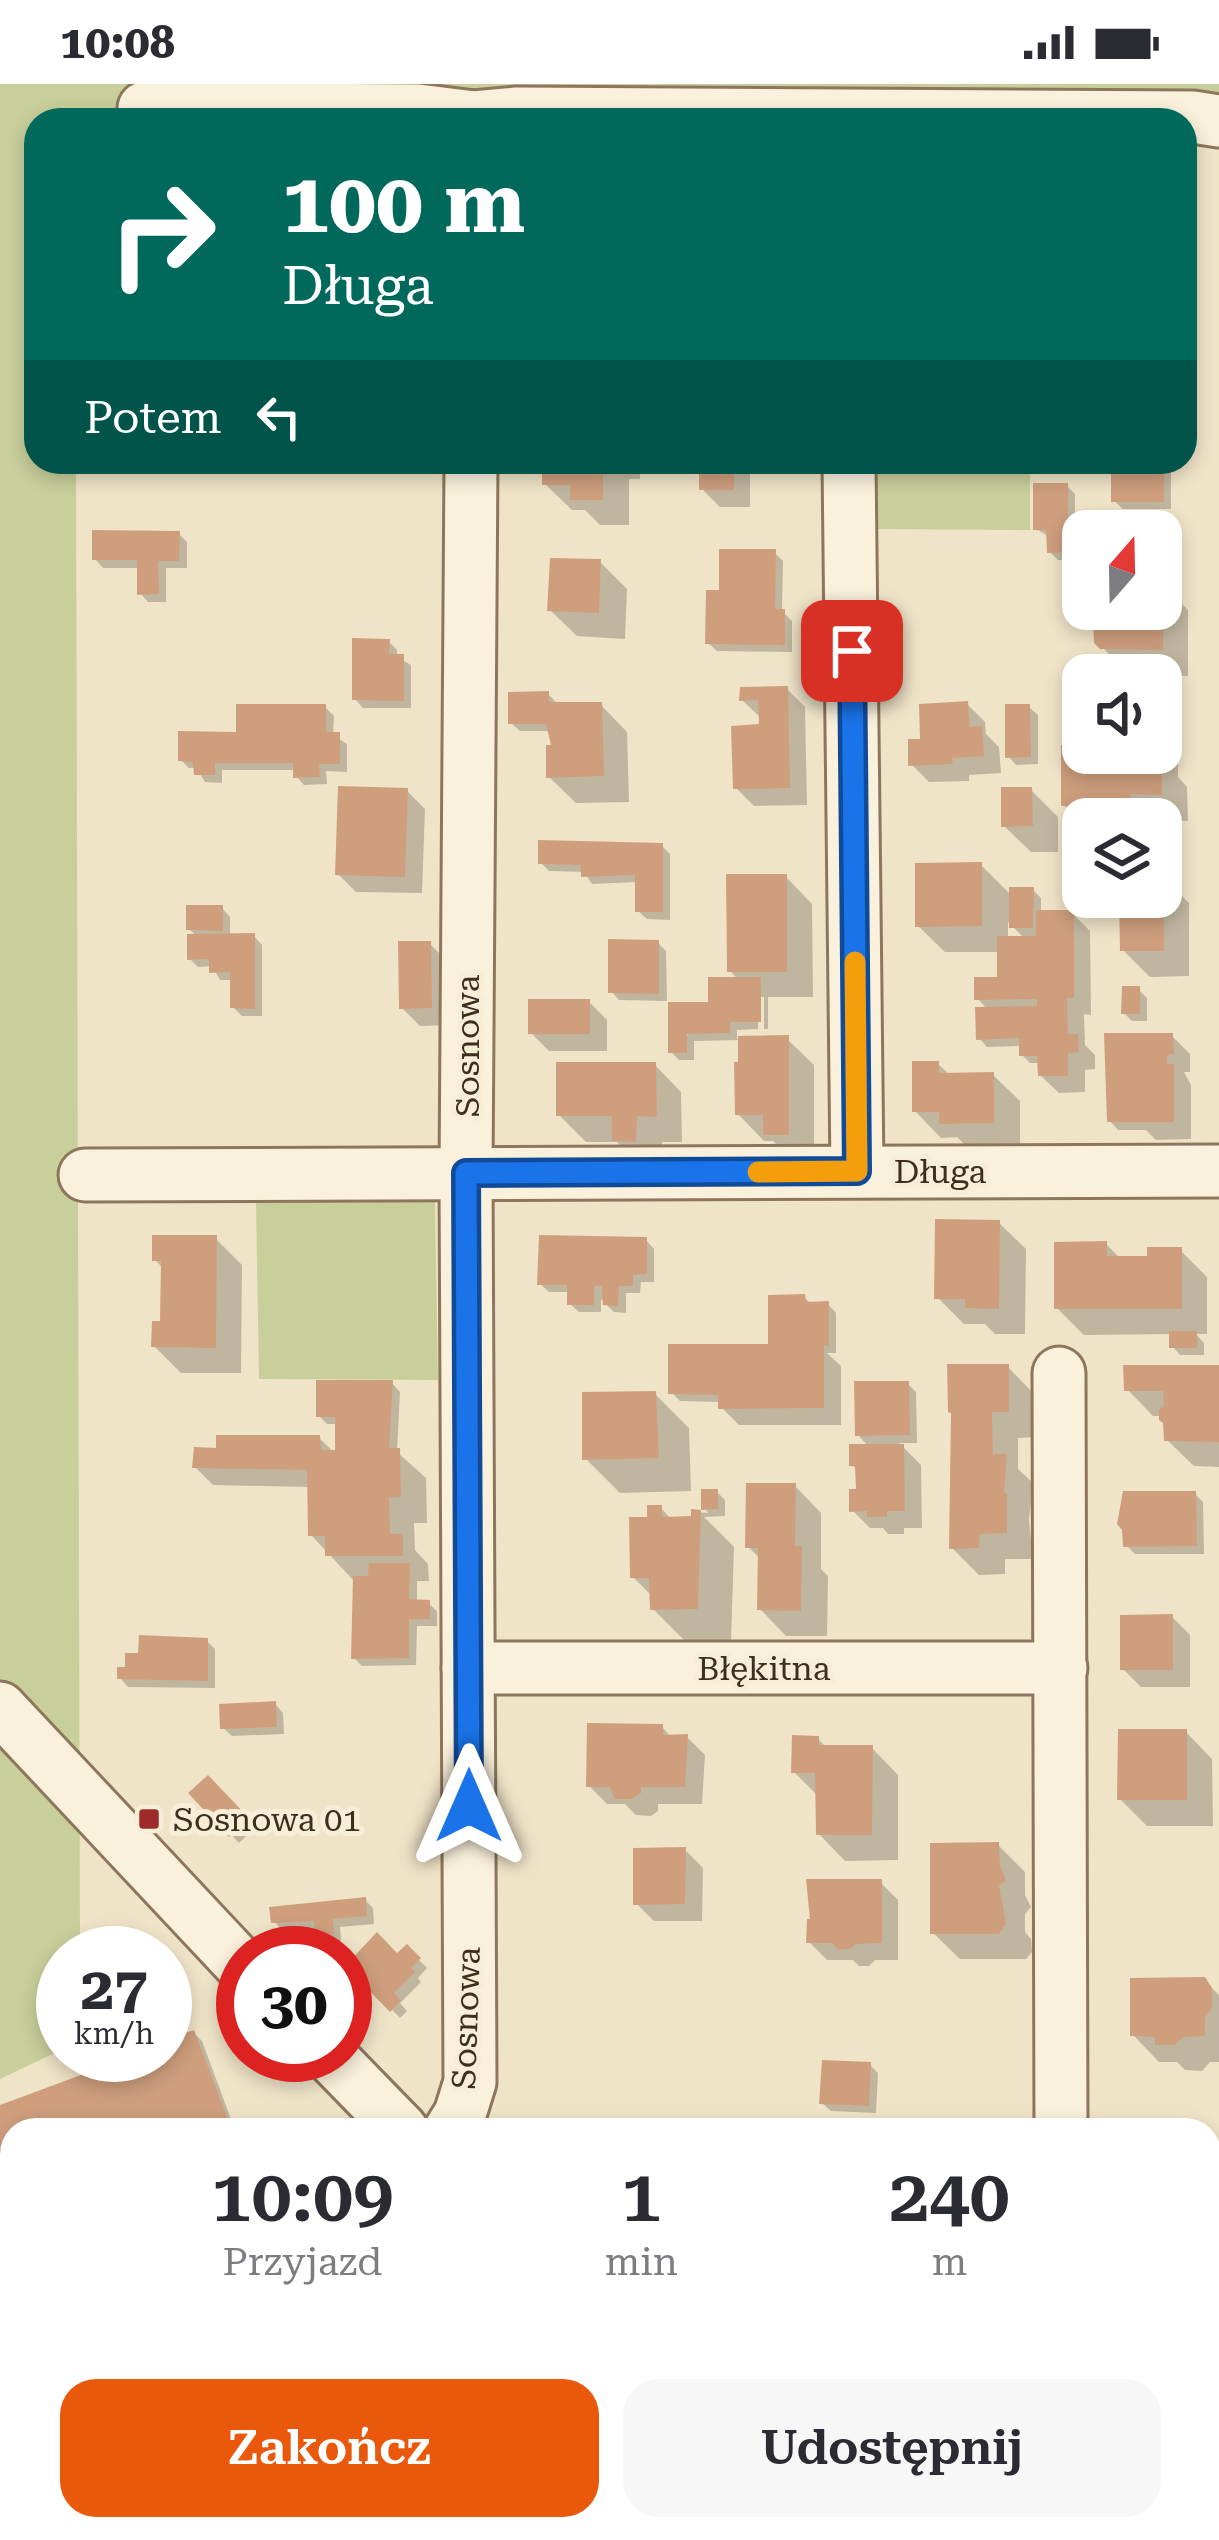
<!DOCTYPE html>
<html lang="pl">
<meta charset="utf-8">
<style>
body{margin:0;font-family:"Roboto Serif",serif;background:#f7f7f7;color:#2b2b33;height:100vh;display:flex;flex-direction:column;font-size:45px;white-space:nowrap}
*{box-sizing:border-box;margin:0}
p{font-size:39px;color:#7c7c81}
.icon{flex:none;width:66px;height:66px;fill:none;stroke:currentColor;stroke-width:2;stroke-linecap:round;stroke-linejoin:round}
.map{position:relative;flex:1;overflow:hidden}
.details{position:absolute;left:0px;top:2034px;width:1221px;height:423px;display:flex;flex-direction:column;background:#fff;border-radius:36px 36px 0 0;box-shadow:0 6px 18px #0003}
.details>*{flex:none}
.guide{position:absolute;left:24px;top:24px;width:1173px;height:366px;border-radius:36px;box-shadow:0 6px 18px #0003;background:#00695c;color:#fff;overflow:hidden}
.needle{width:78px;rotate:20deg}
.tools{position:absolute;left:1062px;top:426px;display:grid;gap:24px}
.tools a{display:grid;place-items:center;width:120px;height:120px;border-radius:24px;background:#fff;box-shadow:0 6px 18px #0003;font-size:60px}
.speed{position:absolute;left:36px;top:1842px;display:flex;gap:24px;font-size:60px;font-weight:700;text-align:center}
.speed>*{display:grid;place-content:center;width:156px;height:156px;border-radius:50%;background:#fff;box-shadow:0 6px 18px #0003;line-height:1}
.speed small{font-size:30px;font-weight:400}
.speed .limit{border:18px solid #d22;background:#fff;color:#111}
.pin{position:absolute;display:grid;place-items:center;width:102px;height:102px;color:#fff;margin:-51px;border-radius:24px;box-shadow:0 6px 18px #0006}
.me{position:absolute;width:132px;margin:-66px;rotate:0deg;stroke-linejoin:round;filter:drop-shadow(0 0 9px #0008)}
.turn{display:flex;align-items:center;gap:42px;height:252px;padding:0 60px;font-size:54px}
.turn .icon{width:156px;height:156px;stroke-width:2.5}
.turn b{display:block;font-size:84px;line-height:102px}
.then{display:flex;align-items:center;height:114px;padding:0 60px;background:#0003;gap:24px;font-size:45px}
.eta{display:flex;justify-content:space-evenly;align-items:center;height:204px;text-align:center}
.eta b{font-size:72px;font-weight:600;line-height:84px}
.button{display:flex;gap:24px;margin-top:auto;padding:24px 60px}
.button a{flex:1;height:138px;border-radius:36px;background:#ea580c;color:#fff;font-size:48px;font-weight:600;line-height:138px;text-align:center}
.button a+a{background:#f7f7f7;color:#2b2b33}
.status{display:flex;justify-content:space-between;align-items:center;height:84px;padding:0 60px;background:#fff;direction:ltr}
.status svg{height:33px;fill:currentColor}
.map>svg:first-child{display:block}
</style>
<div class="status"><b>10:08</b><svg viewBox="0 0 49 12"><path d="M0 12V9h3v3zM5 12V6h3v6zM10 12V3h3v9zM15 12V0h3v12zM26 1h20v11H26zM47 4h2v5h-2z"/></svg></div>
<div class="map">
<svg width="1219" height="2456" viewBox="0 0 1219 2456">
<rect width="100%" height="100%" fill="#f0e4c8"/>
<!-- green -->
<g fill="#c9cf9b">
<polygon points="0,0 1219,0 1219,21 821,21 131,2 129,36 36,36 36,378 76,378 80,1869 63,1869 63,1965 0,1995"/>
<polygon points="874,378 1030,378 1030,446 874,445"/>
<polygon points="435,1116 438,1296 259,1295 256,1119"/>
<polygon points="215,2446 455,2456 215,2456"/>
</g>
<!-- shadow -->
<g fill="#0003" fill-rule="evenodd">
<polygon points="545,378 640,378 640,395 629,395 629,441 600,441 585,426 572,426 545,400"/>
<polygon points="702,378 750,378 750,423 720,423 702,405"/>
<polygon points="1114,378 1171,378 1171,425 1123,425 1114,417"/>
<polygon points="1067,402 1075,410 1075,450 1083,454 1083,476 1058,476 1050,468 1050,453 1036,445"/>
<polygon points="179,450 187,458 187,484 166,484 166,518 148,518 140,509 140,484 103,484 95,475"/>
<polygon points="774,468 783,477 782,527 792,537 792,568 717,567 708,559"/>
<polygon points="600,478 627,505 625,555 577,552 550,526"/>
<polygon points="1161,499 1188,526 1188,592 1138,591 1124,585 1097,558 1112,532 1112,525 1161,525"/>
<polygon points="389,558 397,566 397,573 411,581 411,624 363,624 355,615"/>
<polygon points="787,605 805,623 807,721 754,722 736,704 762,635 742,616"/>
<polygon points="548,610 556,618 601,621 627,648 629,718 576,719 549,693 554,663 550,647 520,647 511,639"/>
<polygon points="967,620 985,638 986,650 999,663 1001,689 969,691 969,697 929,698 911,680 923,658"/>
<polygon points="325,623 334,632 333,651 347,660 347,688 326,687 327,700 304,701 296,692 296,686 222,686 222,699 205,698 196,684 189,684 181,676 239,651"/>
<polygon points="1029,623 1038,631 1038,680 1016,681 1008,672"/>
<polygon points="1161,648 1178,665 1178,693 1187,703 1188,737 1083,735 1083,740 1064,721 1083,664 1083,669 1161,669"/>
<polygon points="1031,706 1058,733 1058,768 1031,768 1004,742"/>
<polygon points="407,707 425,725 422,809 356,808 338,790"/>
<polygon points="662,762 670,770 670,836 647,835 638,827 638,798 592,800 584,788 549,787 541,779"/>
<path d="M981,781L1012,812L1033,806L1041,814V829H1072L1090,847L1091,931L1084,930L1085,961L1095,971V985L1085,986V1008L1059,1009L1040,991V979H1030L1022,971V962L987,963L979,954L988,926L977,914L1000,897V868H945L918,842ZM1008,838L1025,855H1008Z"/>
<polygon points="1162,792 1189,819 1189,892 1150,893 1123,866 1122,813 1161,813"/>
<polygon points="786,793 812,820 813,913 768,913 768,945 764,945 764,913 758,913 758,945 737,946 737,955 787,955 814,981 814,1077 793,1077 773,1057 764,1057 738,1030 741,956 694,957 694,976 679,976 671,968 739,896 730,887"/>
<polygon points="222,824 230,833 230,853 254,852 262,861 262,932 242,932 233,923 233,896 220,896 212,882 198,883 190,875 198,853 189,845"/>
<polygon points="658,859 666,867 667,917 619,916 611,907"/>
<polygon points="430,860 448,878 449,941 420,942 402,924"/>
<polygon points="1138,905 1147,914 1147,937 1132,937 1124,929"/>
<polygon points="589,918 607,936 607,967 549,967 531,949"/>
<polygon points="1172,952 1190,970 1190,988 1184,988 1191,1001 1191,1055 1156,1056 1146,1046 1118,1046 1110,1037"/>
<polygon points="938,980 950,991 993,991 1020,1017 1020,1065 969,1065 957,1053 941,1054 915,1027"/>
<polygon points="655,981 681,1008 682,1058 662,1058 662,1083 642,1083 617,1058 586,1058 559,1031"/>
<polygon points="999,1139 1026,1165 1025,1250 995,1250 985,1240 964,1240 937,1213"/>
<polygon points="215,1154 242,1181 241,1289 181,1289 154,1262 163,1240 164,1185 155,1176"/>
<polygon points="646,1156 654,1165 654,1198 641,1198 640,1209 626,1209 626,1229 614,1228 601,1215 601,1228 579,1228 570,1220 570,1208 549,1208 540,1200"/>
<polygon points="1106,1160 1122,1176 1180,1166 1207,1193 1207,1250 1196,1250 1204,1259 1204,1271 1180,1271 1172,1262 1172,1250 1084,1251 1057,1224"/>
<polygon points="804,1213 812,1221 828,1220 836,1229 836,1269 827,1269 841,1282 841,1341 739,1341 721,1323 721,1318 680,1317 671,1308 776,1264"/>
<polygon points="1008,1283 1034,1310 1035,1353 1018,1354 1018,1385 1033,1399 1029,1436 1033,1475 1005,1475 1005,1490 979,1491 952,1464 954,1330"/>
<polygon points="1219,1284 1219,1383 1194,1382 1167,1356 1162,1332 1153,1332 1127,1305"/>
<polygon points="392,1299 400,1308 397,1368 426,1394 427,1439 414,1439 415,1466 428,1480 429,1497 417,1497 417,1518 428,1519 437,1527 437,1542 417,1542 416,1581 362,1582 354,1574 355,1498 311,1451 311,1403 213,1401 195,1383 319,1354 338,1372 338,1340 327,1340 319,1332"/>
<polygon points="908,1300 916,1308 917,1359 899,1359 921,1381 922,1444 904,1444 904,1450 888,1450 883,1444 870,1444 852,1426 859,1408 859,1387 852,1381 869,1363 858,1351"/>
<polygon points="655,1310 689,1344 691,1407 620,1409 585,1374"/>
<polygon points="795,1402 821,1429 821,1485 828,1492 827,1552 786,1552 760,1525 761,1475 748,1463"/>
<polygon points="717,1408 725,1416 725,1432 704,1433 734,1463 731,1558 687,1559 652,1524 652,1512 633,1493 650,1436 661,1424 672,1436 694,1435 694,1428 709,1429 704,1424"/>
<polygon points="1195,1410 1203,1418 1204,1470 1135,1470 1126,1461"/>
<polygon points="1172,1533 1190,1551 1190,1603 1141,1603 1123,1585"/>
<polygon points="207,1557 215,1565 215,1604 128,1603 120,1594"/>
<polygon points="275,1620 283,1629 284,1650 232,1652 223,1644"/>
<polygon points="662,1643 672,1654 687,1653 705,1671 702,1720 658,1720 658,1727 651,1732 636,1731 625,1720 607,1720 589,1702"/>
<polygon points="1186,1648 1212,1675 1213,1742 1147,1742 1120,1715"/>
<polygon points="818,1655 827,1664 872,1664 898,1691 898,1776 845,1777 819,1750 818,1712 794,1688"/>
<polygon points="208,1695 255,1744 239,1759 192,1709"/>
<polygon points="998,1761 1025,1788 1025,1811 1031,1823 1025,1830 1025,1848 1031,1855 1032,1868 1026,1875 960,1875 933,1849"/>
<polygon points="685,1766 703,1784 702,1837 654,1837 636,1819"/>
<polygon points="880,1798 898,1816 898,1876 875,1876 869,1882 859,1882 853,1876 827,1876 809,1858"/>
<polygon points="365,1816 373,1824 374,1840 340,1843 341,1857 327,1858 318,1845 282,1846 274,1837"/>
<polygon points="407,1864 427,1884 418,1894 421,1898 400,1919 407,1927 400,1934 347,1880 397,1873"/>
<polygon points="1204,1896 1219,1911 1219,1978 1210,1978 1202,1987 1185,1986 1177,1978 1159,1978 1133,1951"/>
<polygon points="165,1927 175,1955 194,1949 202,1957 235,2046 12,2046 12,2101 0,2069 0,2024 119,1980 116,1971 165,1971"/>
<polygon points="870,1981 878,1989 876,2029 831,2027 822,2019"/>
</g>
<!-- building -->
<g fill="#cf9f7d">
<polygon points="542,378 603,378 603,416 570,416 570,401 542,401"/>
<rect x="699" y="378" width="35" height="28"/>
<rect x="1111" y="378" width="53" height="40"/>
<polygon points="1033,399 1068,399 1068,447 1080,447 1080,468 1047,469 1046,446 1033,446"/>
<polygon points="92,446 180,447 179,477 158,477 159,510 137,511 137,476 92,476"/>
<polygon points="719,465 776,465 775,525 785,525 785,561 705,560 706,506 719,506"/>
<polygon points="550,474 601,475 599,529 547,527"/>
<polygon points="1109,525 1163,525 1163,566 1100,565 1094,559 1093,536 1100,530 1109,529"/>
<polygon points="352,554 390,555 389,570 404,570 404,617 352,616"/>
<polygon points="788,602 790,704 733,705 731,642 759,640 758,616 739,617 740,603"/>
<polygon points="549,607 549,618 602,618 604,692 546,694 546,661 551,661 546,640 508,640 508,608"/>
<polygon points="968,617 970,643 982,642 984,672 952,674 953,680 908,682 908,655 920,655 919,620"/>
<polygon points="236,620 326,620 326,648 340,648 340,680 319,680 320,693 293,694 293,679 215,679 215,691 194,691 193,678 178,677 178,647 236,648"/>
<polygon points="1005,620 1030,620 1031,673 1005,674"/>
<polygon points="1061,661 1083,661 1083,669 1152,669 1152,673 1162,673 1162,711 1131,710 1131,735 1080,735 1080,722 1061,722"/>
<polygon points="338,702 408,704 405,793 335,791"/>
<polygon points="1001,703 1032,703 1033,742 1001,743"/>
<polygon points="538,756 663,759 663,828 635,828 635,791 581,793 581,781 538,780"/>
<polygon points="982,778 982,842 915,843 915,779"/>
<polygon points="726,790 787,790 787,888 727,888"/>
<polygon points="1009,803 1034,803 1033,844 1009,844"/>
<polygon points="1119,813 1164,813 1164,867 1120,867"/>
<polygon points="186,821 223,821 223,847 186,846"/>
<polygon points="1036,826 1074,826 1074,914 1067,914 1068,950 1078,950 1079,968 1068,969 1068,992 1038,992 1037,972 1019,972 1019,954 976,956 975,923 1037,922 1037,915 974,916 974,893 997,893 997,852 1036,852"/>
<polygon points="255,849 255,925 230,924 230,888 209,889 209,875 187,876 187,850"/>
<polygon points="608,855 659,856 659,910 608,909"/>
<polygon points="398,857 431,857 432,924 399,925"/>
<polygon points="708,893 761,893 761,938 730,938 730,949 687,950 687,969 668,969 668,918 708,918"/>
<polygon points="1122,902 1140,902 1140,930 1121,930"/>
<rect x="528" y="915" width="62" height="35"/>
<polygon points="1104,949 1173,949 1174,970 1167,971 1167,980 1174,980 1174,1038 1107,1038"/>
<polygon points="789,951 789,1051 763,1051 763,1031 735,1031 734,978 738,978 738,952"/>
<polygon points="912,977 939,977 939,989 994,988 994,1039 939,1040 939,1028 912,1028"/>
<polygon points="556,978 656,978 657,1033 637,1032 636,1058 612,1057 612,1032 556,1032"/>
<polygon points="935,1135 1000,1136 999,1225 965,1224 965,1215 934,1215"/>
<polygon points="152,1151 217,1151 216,1264 151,1263 152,1237 160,1237 161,1177 152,1177"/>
<polygon points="539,1151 647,1153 647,1190 633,1191 633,1202 619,1202 618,1222 603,1221 602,1202 594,1202 594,1221 567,1221 567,1201 537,1201"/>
<polygon points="1107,1157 1107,1172 1147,1172 1147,1163 1182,1163 1182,1225 1054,1225 1054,1158"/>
<polygon points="805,1210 806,1218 829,1217 829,1262 824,1261 824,1324 718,1325 718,1311 668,1310 668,1260 768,1260 768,1211"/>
<rect x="1169" y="1247" width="28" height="17"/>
<polygon points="947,1280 1009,1280 1009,1328 992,1328 993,1370 1007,1370 1004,1409 1007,1409 1007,1449 980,1450 979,1464 949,1465 951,1329 948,1328"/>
<polygon points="1123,1281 1219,1281 1219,1358 1164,1357 1163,1339 1159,1336 1159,1325 1164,1322 1163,1307 1124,1307"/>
<polygon points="316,1296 393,1296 389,1364 400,1364 401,1413 389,1414 390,1450 403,1450 403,1472 325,1472 325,1452 308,1452 307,1386 192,1384 194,1363 216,1364 216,1351 320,1351 321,1366 335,1366 335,1333 316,1333"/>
<polygon points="854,1297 909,1297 910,1351 855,1352"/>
<polygon points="656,1307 659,1374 582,1376 582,1308"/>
<polygon points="849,1360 904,1360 905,1427 887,1427 887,1433 867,1433 867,1427 849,1428 849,1405 856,1405 855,1382 849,1382"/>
<polygon points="746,1399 796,1399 795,1462 802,1462 801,1527 757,1526 758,1464 745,1464"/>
<polygon points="701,1405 718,1405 718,1425 701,1426"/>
<polygon points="1123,1407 1196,1407 1197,1462 1123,1463 1122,1446 1117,1440"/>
<polygon points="647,1421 662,1421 662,1433 691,1432 691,1425 701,1426 698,1525 650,1526 649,1494 630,1494 629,1433 647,1433"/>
<polygon points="369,1479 410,1479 409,1515 430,1516 430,1535 409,1535 409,1574 351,1575 353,1492 368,1492"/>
<polygon points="1173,1530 1173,1586 1120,1586 1120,1531"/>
<polygon points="139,1551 208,1554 208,1597 117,1595 117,1583 125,1583 125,1569 138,1569"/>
<polygon points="276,1617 277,1643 220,1645 219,1620"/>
<polygon points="587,1639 663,1640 663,1651 688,1650 685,1703 641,1703 641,1709 632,1715 615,1715 610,1703 586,1703"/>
<polygon points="1118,1645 1187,1645 1187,1716 1117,1716"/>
<polygon points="792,1651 819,1652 819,1661 873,1661 872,1751 816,1751 815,1689 791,1689"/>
<polygon points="208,1691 249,1734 229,1753 188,1709"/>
<polygon points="999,1758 1000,1782 1006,1796 999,1802 1006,1840 999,1850 930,1850 930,1759"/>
<polygon points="686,1763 685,1820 633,1821 633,1764"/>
<polygon points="806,1795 882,1795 882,1859 856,1860 850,1865 838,1866 832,1859 806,1859 807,1835 810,1835"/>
<polygon points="366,1813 367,1832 333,1835 334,1850 315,1851 314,1837 271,1839 269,1823"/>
<polygon points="377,1848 397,1869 407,1860 421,1874 411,1884 415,1888 394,1909 401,1917 390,1928 345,1882"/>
<polygon points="1205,1893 1212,1904 1212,1923 1205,1934 1205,1952 1183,1953 1175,1961 1155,1961 1155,1953 1130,1952 1130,1894"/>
<polygon points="165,1938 171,1953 194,1946 232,2046 12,2046 12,2109 0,2078 0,2021 116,1978 113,1971 165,1971"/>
<polygon points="822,1976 871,1978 869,2022 819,2020"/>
<polygon points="48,2445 79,2445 78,2456 37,2456 37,2448 48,2448"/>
</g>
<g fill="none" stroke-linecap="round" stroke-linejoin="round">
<!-- minor casing -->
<g stroke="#8d765c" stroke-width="57">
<g id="minor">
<polyline points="144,24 418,26 474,33 517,29 1193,33 1219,37"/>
<polyline points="849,378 857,1087"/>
<polyline points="85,1091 1219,1087"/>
<polyline points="1059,1289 1061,2046"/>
<polyline points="468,1584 1061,1584"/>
<polyline points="0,1624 243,1883"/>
<polyline points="329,1971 402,2046"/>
<polyline points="450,2046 460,2030 470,1998 466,1089 471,378"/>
<polyline points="0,2222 12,2217"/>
<polyline points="0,2362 12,2362"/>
<polyline points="1209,2420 1219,2420"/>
<polyline points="753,2456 753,2445"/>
</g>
</g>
<!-- minor -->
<use href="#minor" stroke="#faf1dc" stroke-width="51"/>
</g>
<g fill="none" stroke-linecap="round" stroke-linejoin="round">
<!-- route casing -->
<g stroke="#114b97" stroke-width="30">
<polyline id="route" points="469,1722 466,1089 857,1087 852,567"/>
</g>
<!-- route -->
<use href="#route" stroke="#1a73e8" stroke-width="21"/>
<!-- slow -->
<polyline stroke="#f59e0b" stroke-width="21" points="758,1088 857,1087 855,878"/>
</g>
<!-- markers -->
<rect fill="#9e2a2b" stroke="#f7eed8" stroke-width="4.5" x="137" y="1723" width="24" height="24" rx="6"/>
<g text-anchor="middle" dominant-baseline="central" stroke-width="10" stroke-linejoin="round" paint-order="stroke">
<!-- street labels -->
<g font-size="33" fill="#3d2e20" stroke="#f7eed8">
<text transform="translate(467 962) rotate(-90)">Sosnowa</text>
<text x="940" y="1087">Długa</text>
<text x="764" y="1584">Błękitna</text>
<text transform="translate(466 1934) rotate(-88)">Sosnowa</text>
</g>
<!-- poi labels -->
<g font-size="33" fill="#3d2e20" stroke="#f7eed8" text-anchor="start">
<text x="173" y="1735">Sosnowa 01</text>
</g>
</g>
</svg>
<div class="tools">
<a><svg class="needle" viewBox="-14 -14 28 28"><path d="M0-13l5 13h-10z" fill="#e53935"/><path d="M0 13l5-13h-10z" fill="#7c7c81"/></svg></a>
<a><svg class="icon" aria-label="sound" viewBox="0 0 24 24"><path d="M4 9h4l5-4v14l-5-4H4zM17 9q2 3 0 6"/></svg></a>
<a><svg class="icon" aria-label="layers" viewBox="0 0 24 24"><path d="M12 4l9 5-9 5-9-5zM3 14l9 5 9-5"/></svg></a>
</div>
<div class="speed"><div>27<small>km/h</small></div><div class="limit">30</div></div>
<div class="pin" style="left:852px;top:567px;background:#d93025"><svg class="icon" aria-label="arrive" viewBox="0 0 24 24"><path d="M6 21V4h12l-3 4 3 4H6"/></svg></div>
<svg class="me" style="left:469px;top:1722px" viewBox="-20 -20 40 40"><path d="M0-17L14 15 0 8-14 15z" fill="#1a73e8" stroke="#fff" stroke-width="4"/></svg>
<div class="guide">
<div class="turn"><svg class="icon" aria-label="right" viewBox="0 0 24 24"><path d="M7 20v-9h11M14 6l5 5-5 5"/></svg><div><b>100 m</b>Długa</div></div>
<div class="then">Potem<svg class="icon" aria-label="left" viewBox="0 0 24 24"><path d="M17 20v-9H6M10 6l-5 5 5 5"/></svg></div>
</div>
<section class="details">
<div class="eta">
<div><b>10:09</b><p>Przyjazd</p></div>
<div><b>1</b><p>min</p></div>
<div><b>240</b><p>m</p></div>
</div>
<div class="button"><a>Zakończ</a><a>Udostępnij</a></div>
</section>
</div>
